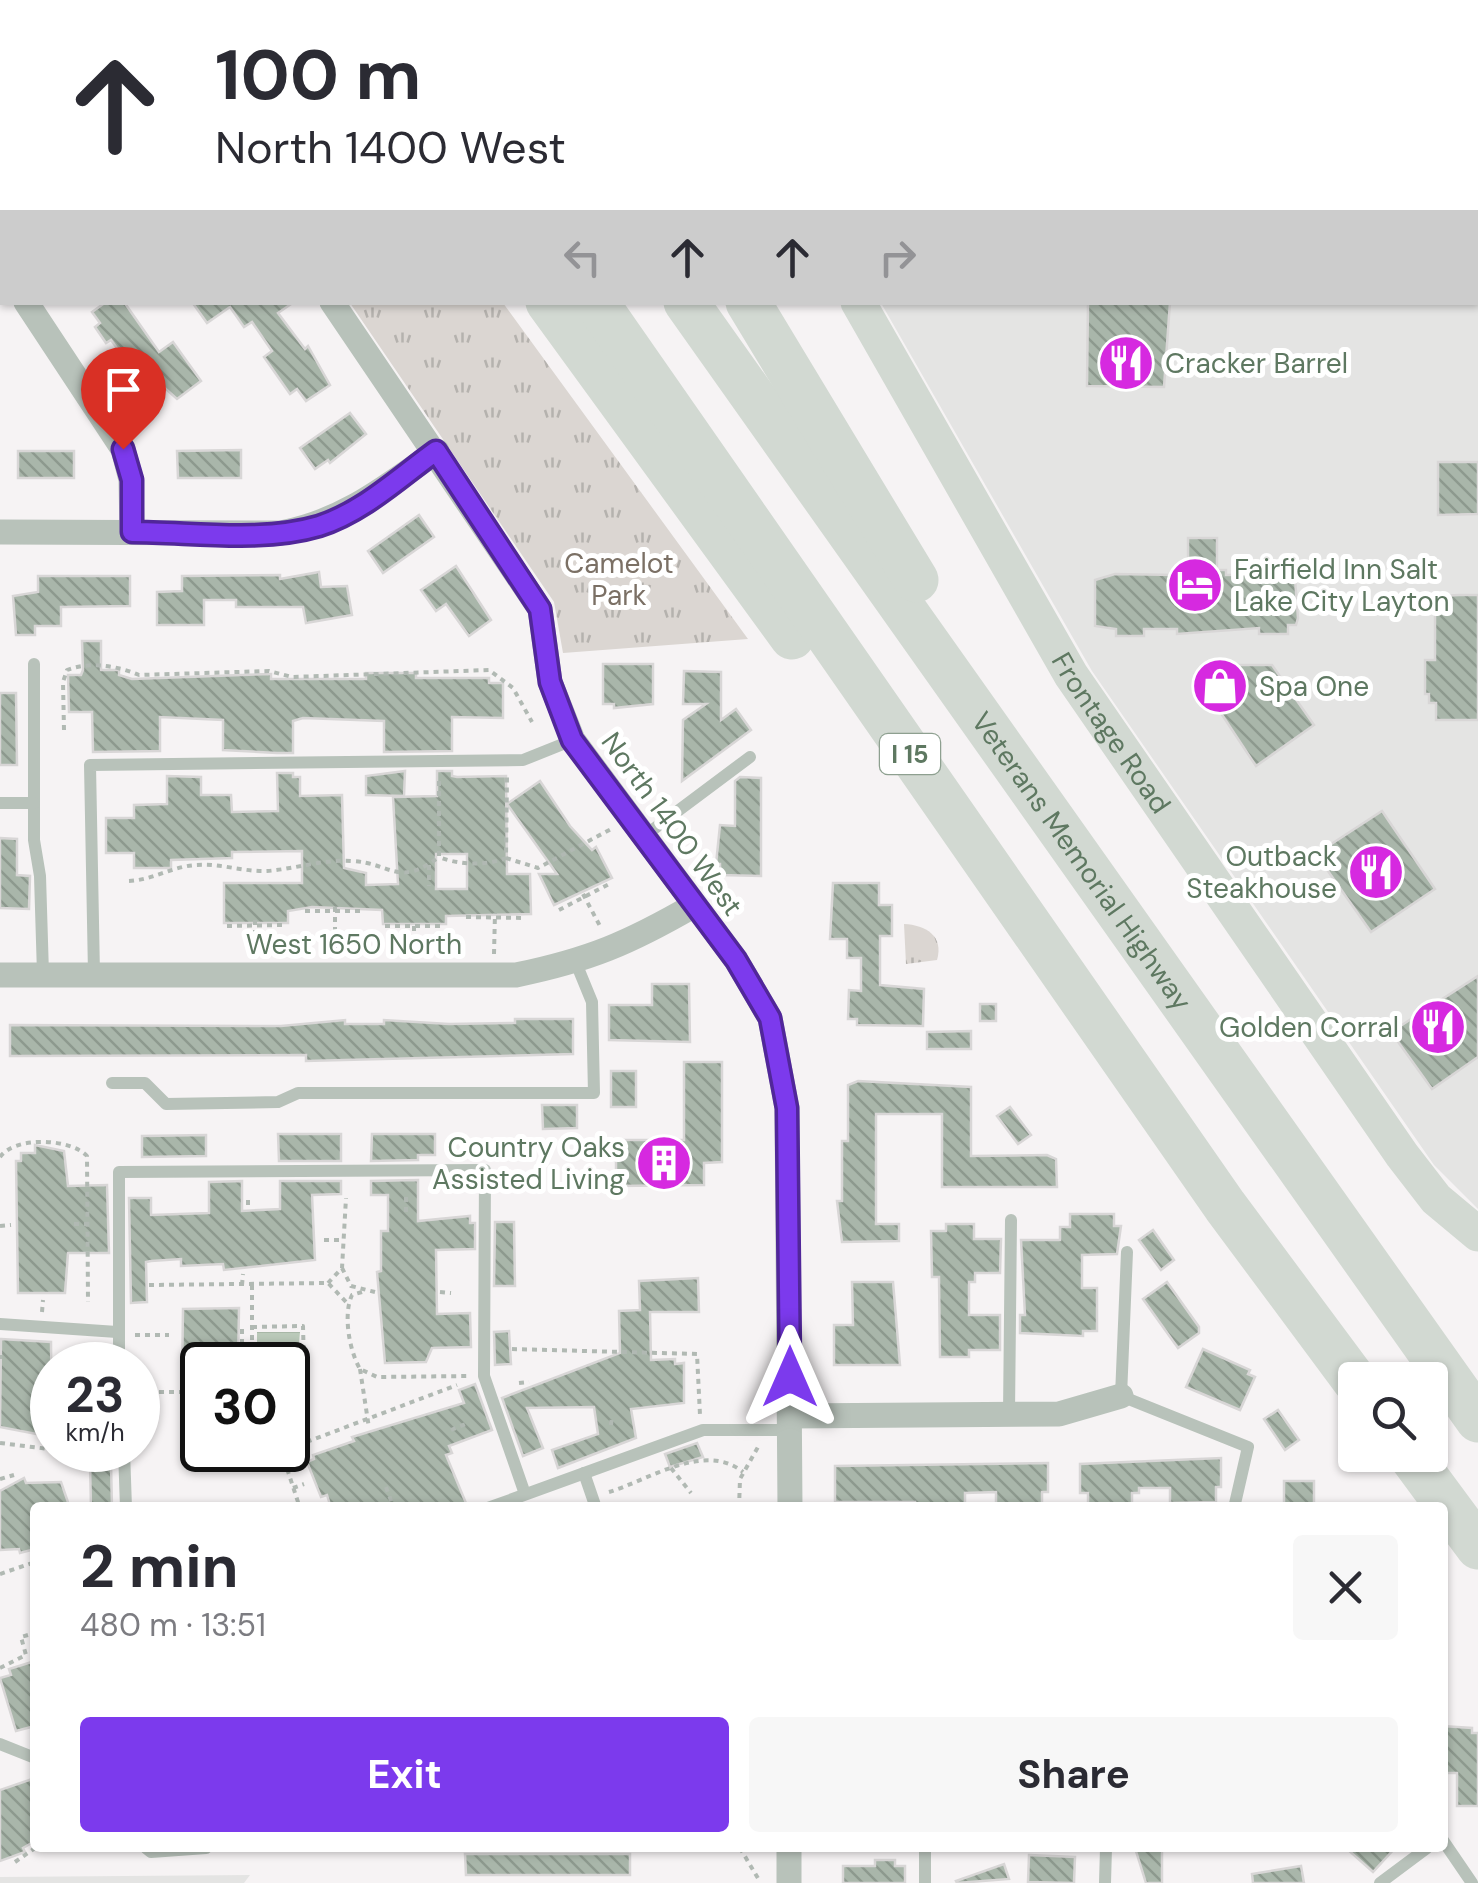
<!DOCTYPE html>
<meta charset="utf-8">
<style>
body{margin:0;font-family:"DM Sans",sans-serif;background:#f7f7f7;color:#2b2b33;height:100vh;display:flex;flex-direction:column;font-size:38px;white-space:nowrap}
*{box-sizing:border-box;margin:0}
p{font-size:32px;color:#7c7c81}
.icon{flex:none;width:55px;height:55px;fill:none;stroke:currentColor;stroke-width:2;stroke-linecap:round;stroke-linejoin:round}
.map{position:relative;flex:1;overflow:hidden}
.details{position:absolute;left:30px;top:1502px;width:1418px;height:350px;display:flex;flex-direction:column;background:#fff;border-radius:10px;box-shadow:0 2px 8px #0004}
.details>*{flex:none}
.top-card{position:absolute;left:0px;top:0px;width:1480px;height:305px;box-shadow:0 2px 8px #0004;background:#fff;color:#2b2b33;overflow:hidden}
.buttons{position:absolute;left:1338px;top:1362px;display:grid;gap:20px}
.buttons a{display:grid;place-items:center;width:110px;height:110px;border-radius:10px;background:#fff;box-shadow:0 2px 8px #0004;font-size:50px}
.speed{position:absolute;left:30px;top:1342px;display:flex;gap:20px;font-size:50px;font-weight:700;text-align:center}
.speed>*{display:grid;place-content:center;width:130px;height:130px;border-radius:50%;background:#fff;box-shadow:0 2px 8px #0004;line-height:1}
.speed small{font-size:25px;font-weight:400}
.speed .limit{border:5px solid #111;border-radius:15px;background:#fff;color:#111}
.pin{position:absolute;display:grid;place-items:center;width:85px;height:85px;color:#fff;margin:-102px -42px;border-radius:50% 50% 50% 0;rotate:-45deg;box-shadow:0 0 10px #0007}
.pin .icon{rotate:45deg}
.me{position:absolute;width:110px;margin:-55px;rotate:0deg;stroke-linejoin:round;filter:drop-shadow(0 0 8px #0008)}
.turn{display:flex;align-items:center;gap:35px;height:210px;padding:0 50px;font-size:45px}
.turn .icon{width:130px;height:130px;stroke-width:2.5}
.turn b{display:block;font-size:70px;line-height:85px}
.lanes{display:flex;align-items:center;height:95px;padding:0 50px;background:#0003;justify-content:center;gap:50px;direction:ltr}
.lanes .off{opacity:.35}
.round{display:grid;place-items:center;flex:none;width:105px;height:105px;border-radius:10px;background:#f7f7f7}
.headline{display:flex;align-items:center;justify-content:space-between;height:170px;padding:0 50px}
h1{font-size:60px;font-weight:700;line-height:75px}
.button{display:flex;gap:20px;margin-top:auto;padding:20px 50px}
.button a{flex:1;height:115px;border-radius:10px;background:#7c3aed;color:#fff;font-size:40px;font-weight:700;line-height:115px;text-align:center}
.button a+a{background:#f7f7f7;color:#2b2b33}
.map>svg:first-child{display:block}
</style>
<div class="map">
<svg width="1478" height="1883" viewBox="0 0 1478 1883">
<defs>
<pattern id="grass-tufts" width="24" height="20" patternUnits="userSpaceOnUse" patternTransform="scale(2.5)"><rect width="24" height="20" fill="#dbd6d2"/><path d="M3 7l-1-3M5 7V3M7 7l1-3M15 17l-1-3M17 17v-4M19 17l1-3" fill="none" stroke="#b5b2ae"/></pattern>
<pattern id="water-rules" width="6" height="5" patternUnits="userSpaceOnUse" patternTransform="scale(2.5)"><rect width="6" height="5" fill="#bac9b9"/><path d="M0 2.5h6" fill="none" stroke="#9aa89a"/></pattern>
<pattern id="building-back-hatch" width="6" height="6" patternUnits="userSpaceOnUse" patternTransform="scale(2.5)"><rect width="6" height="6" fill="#a9b6aa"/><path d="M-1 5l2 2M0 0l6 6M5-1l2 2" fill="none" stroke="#8d998e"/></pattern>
</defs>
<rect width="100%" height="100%" fill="#f6f3f4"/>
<!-- built -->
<g fill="#e4e4e3">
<polygon points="821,0 1478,0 1478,1209 1434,1165 1092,671 881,303 1478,302 1478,2"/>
<polygon points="250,1875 244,1883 0,1883 0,1877"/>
</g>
<!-- grass -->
<g fill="url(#grass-tufts)">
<polygon points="350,303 503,303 748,639 563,653 554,602"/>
<path d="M904,924C926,925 944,936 937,960L906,964Z"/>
</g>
<!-- water -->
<polygon fill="url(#water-rules)" points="300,1332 298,1356 257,1351 257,1332"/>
<!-- building -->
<g fill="url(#building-back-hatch)" stroke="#d8d6d6" stroke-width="2.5" fill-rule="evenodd">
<polygon points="106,302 124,302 159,352 173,342 201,381 177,399 157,381 146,388 111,340 106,343 95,327 100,323 92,312"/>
<polygon points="192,302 294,302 278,313 305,349 308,346 330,385 306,401 297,389 290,394 264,357 272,351 252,322 244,327 230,307 207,323"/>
<polygon points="1088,302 1170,302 1164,387 1087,386"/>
<polygon points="350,413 366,434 330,463 328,460 315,469 300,448"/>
<polygon points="241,450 241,478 178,478 177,451"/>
<rect x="18" y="451" width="56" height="27"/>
<polygon points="1438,462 1478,462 1478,514 1438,515"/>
<polygon points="419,515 434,537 383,573 368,551"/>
<polygon points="1188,538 1217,538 1217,570 1226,570 1226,575 1288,574 1288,579 1295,579 1298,618 1296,625 1288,625 1288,634 1259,634 1259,628 1177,634 1177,629 1144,629 1144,636 1116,636 1116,629 1095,626 1095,580 1115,574 1176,575 1176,570 1188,570"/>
<polygon points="456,566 491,620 469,636 446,604 436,611 421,590"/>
<polygon points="319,572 321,587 347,586 352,615 306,623 303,607 236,607 236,600 204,600 204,625 157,625 157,592 182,591 182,576 280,575 280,579"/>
<polygon points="38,576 130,576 130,606 61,607 61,626 35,626 35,635 16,635 13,596 38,592"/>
<polygon points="1459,595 1478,595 1478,720 1436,720 1436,703 1429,703 1429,694 1425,694 1425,660 1435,660 1435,603 1439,603 1439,596"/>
<polygon points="82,641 101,641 101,670 119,670 119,675 132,679 271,674 271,679 366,679 366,673 416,673 416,678 489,678 489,683 503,683 503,718 452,717 452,751 384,752 384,721 303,718 293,721 293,753 277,753 223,750 223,720 160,717 160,751 93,752 92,712 69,712 68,675 81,675 83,670"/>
<polygon points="603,664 653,664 653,704 614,708 614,704 603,704"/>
<polygon points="1208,665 1272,665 1314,725 1256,766 1195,674"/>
<polygon points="684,671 721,672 721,720 736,709 751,730 682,781 683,720 706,704 683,704"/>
<polygon points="0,693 16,693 17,765 0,765"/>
<polygon points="405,771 404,796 366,795 366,776"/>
<path d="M437,771H452V776L457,777L506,776L507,874H530L531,914L446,916V924H383L382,910L312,907L288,911V923H224V883H302V851L232,852V858L171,860V868H134V853H106V818H134V805L167,804V776L201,777V795H231L232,812L278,811L277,773H293V777H300V796L342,795L344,868L366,873V885L398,884L393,797L437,796ZM436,854H467V889H436Z"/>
<polygon points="740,777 761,778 761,876 720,875 720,864 716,864 720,825 735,826 735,781"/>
<polygon points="540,781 570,826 592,850 596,847 612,878 554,905 539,874 557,874 507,804"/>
<polygon points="1382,811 1435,889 1371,932 1316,854"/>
<polygon points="0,838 17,839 17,875 30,876 29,909 0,908"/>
<polygon points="833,883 879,883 879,905 892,905 892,936 880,936 880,985 924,989 923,1026 857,1025 857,1019 848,1019 849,990 861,991 861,958 847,958 847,939 830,939"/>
<polygon points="1478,976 1478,1057 1432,1089 1391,1032"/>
<polygon points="652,984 689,984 690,1042 609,1040 609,1005 652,1005"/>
<rect x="980" y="1004" width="16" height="17"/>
<polygon points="515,1019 573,1019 573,1054 306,1061 306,1055 10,1056 10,1025 281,1026 345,1020 345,1024 384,1024 384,1020 449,1024 515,1023"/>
<polygon points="971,1031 971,1049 927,1049 927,1032"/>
<polygon points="684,1062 722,1062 722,1162 704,1163 704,1185 616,1186 616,1149 621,1149 621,1140 684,1140"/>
<rect x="611" y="1071" width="25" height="36"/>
<polygon points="858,1081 971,1087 971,1156 1047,1155 1056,1159 1057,1187 942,1187 942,1114 876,1114 876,1224 899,1224 899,1241 842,1242 837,1201 842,1201 842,1141 848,1141 848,1085"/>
<polygon points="542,1105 577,1105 577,1128 543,1129"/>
<polygon points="1010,1107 1031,1135 1018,1144 997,1116"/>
<polygon points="278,1134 341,1134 341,1161 279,1161"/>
<polygon points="372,1134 435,1134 435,1155 418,1155 418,1160 371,1161"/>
<polygon points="206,1135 206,1156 142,1157 142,1136"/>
<polygon points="35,1145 64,1151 68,1186 107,1185 109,1253 68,1253 65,1293 18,1293 16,1161 21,1161 21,1153 35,1153"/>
<polygon points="418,1180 418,1221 470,1216 470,1223 475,1223 475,1249 436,1250 437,1314 470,1313 471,1347 432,1348 426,1362 385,1363 377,1272 381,1271 381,1231 388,1231 388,1195 371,1195 371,1181"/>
<polygon points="242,1181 242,1211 280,1209 280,1181 341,1181 341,1194 312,1195 315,1260 224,1270 223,1264 181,1266 181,1259 151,1261 146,1262 147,1302 131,1303 129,1198 151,1198 151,1215 209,1213 209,1182"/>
<polygon points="1070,1214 1114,1214 1114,1226 1121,1226 1117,1254 1082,1255 1082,1288 1097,1288 1097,1331 1083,1331 1083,1336 1020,1333 1020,1315 1025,1315 1021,1240 1060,1240 1060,1227 1070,1227"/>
<polygon points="495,1222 514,1222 515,1286 494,1286"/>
<polygon points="946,1224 974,1224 974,1239 1001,1239 1000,1273 975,1273 975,1282 969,1282 969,1315 1000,1315 1000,1350 969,1350 969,1357 940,1357 939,1277 932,1277 931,1231 946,1231"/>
<polygon points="1153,1230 1174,1260 1161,1270 1139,1240"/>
<polygon points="698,1278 699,1312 650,1312 651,1360 675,1359 675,1364 684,1363 684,1403 631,1409 636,1438 558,1468 552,1450 598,1434 594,1407 527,1408 543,1448 523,1456 502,1398 620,1353 619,1311 640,1310 639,1281"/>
<polygon points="852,1282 893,1282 900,1365 834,1365 834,1325 853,1325"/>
<polygon points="1167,1282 1199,1327 1199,1333 1178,1348 1143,1299"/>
<polygon points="239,1308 238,1365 202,1365 202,1381 182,1381 183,1309"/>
<polygon points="509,1331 511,1364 495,1365 494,1332"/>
<polygon points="1,1339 51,1342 52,1437 0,1427"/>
<polygon points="1203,1349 1250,1370 1248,1374 1255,1377 1240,1410 1186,1387"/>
<polygon points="475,1384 492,1430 449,1446 452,1453 446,1455 468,1508 331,1508 327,1495 321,1497 307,1462 314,1459 313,1455 354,1441 352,1437 464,1403 459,1390"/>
<polygon points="1278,1410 1299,1440 1285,1450 1264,1419"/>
<polygon points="697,1443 703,1457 670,1467 665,1454"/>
<polygon points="1221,1458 1221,1487 1216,1487 1216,1502 1170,1503 1170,1488 1139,1488 1139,1493 1132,1493 1132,1507 1088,1508 1088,1493 1080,1493 1080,1464"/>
<polygon points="111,1463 112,1508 91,1508 90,1464"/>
<polygon points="1048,1463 1048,1492 1042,1492 1042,1507 996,1508 996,1492 965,1493 965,1508 915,1508 915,1502 835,1502 835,1466"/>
<polygon points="24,1478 26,1483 61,1482 70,1508 35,1508 35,1549 20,1553 19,1549 0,1550 0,1491"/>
<rect x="1284" y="1481" width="30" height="27"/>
<polygon points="35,1661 35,1726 16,1731 0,1678 11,1675 9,1669"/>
<polygon points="1442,1726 1472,1728 1472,1733 1478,1733 1478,1806 1457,1806 1457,1773 1442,1773"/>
<polygon points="35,1778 35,1841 23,1848 25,1852 0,1861 0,1790"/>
<polygon points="1135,1848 1162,1848 1162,1883 1146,1883"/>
<polygon points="1346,1848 1395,1848 1373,1872"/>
<polygon points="465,1854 630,1854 630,1875 466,1875"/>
<polygon points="1029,1855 1075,1857 1074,1883 1028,1882"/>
<polygon points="875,1860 895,1860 895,1866 905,1866 905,1883 843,1883 843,1866 875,1866"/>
<polygon points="1004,1864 1009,1879 957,1883 956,1881"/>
<polygon points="1301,1866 1304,1883 1253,1883 1252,1874"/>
</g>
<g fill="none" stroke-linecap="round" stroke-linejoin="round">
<!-- path -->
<g stroke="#b1b9b3" stroke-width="4" stroke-dasharray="5 5" stroke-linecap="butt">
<path d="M64,730L63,682L67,670C90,661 118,666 139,675L269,671L292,677L489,670L513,688L532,722"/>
<path d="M439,781V857C459,865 486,866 506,858L507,777"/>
<polyline points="506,858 538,868 613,828"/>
<polyline points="429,865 429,886"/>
<path d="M129,881C153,880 173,866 197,865C220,863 243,872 267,871C295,869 323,859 352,861C392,863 397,888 439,857"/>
<polyline points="583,894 601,928"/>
<polyline points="559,910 611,883"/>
<polyline points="305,911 363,911"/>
<polyline points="466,917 524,918"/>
<polyline points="255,920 255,951"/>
<polyline points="227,926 284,925"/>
<polyline points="385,926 442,926"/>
<polyline points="414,951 414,921"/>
<polyline points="335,952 335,905"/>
<polyline points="494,954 495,913"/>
<path d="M0,1157C15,1136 70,1138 87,1156L88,1302"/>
<polyline points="406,1197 406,1212"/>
<polyline points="248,1205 248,1196"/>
<polyline points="74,1224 87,1224"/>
<polyline points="0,1226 11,1225"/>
<polyline points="324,1240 344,1240"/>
<polyline points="342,1268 351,1286 375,1292"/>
<polyline points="328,1283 342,1268 346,1198"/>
<polyline points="149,1285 328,1283 348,1304"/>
<polyline points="242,1285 243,1274"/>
<polyline points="252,1285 252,1351"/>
<path d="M362,1292L352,1295C343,1314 349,1350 360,1369L377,1377L469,1376"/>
<polyline points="440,1292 451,1293"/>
<polyline points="42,1312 43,1300"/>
<polyline points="252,1327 303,1326 304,1364 288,1365"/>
<polyline points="242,1329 242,1350 271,1356 275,1365"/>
<polyline points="135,1335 169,1335"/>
<polyline points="512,1349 697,1354 700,1415"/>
<polyline points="0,1359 0,1355"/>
<polyline points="360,1369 369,1428"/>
<polyline points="519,1383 529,1382"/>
<polyline points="149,1392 202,1392"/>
<polyline points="611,1425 612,1416"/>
<polyline points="451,1430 468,1423"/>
<polyline points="0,1443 106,1456"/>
<polyline points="288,1449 457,1385"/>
<polyline points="281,1450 300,1508"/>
<polyline points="671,1468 691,1493"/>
<polyline points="0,1479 14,1475"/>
<polyline points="386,1487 393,1506"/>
<polyline points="293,1488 304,1484"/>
<path d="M609,1492C649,1480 705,1441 743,1472"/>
<polyline points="739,1508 740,1479 758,1447"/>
<polyline points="0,1574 35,1562"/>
<polyline points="0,1668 26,1655 21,1637 35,1633"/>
<polyline points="740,1848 759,1880"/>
<polyline points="15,1862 35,1848"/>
</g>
<!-- lane -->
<g stroke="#b8c2ba" stroke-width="12">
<polyline points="34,664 34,840 40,876 43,974"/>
<polyline points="0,803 34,803"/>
<polyline points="643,837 750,757"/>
<polyline points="94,974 90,765 523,760 573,740"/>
<polyline points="112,1083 145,1083 166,1104 278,1102 298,1093 594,1093 592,1002 576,963"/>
<polyline points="1127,1252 1121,1396 1248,1447 1234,1508"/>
<polyline points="0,1324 117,1332"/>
<polyline points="119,1365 119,1172 485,1170 484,1376 525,1494"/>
<polyline points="1009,1414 1011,1220"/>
<polyline points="124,1450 126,1508"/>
<polyline points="584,1473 596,1508"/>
<polyline points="488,1508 703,1430 790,1430"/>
<polyline points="0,1744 35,1758"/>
<polyline points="1442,1839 1472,1883"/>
<polyline points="146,1848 151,1852 206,1848"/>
<polyline points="925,1848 925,1883"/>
<polyline points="1105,1883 1106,1848"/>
<polyline points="1380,1883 1427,1848"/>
</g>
<!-- street -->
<g stroke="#b8c2ba" stroke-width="25">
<polyline points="118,0 120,2"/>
<polyline points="0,2 2,0"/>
<polyline points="0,265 2,269"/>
<polyline points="26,302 123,449 131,480 132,532"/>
<polyline points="332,302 540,609 550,682 573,740 736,960 770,1018 787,1108 790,1508"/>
<path d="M0,532L281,533C344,521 386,487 437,451"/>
<path d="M0,975H516C589,960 629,943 693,906"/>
<polyline points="790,1416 1059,1414 1121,1396"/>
<polyline points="789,1883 789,1848"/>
</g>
<!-- secondary -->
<g stroke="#d2d9d2" stroke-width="35">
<polyline points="797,2 797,0"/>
<path id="s1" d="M858,302L1071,675L1402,1155L1436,1199L1478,1234"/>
</g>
<!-- highway -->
<g stroke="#d2d9d2" stroke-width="45">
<polyline points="323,0 326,2"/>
<polyline points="385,0 387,2"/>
<polyline points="474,0 476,2"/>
<polyline points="575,0 576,2"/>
<polyline points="548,302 792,637"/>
<polyline points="596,302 1225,1206 1355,1381"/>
<path id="s2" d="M686,302L1478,1420"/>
<polyline points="748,302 916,580"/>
<polyline points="1410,1455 1478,1547"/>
</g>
</g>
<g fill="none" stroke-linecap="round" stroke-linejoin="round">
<!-- route casing -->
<g stroke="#51269a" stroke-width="25">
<path id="route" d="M123,449L132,480V532C191,532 262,543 319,526C363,512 400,477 436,451L540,609L550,682L572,740L736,960L770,1018L787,1108L790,1377"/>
</g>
<!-- route -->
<use href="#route" stroke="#7c3aed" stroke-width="18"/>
</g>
<!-- icons -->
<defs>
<g id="restaurant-disc" transform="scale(2.875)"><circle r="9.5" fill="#d629e0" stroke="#fff"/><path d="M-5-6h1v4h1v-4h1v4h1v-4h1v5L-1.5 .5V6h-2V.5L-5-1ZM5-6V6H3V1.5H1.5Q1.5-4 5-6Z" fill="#fff"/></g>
<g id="hotel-disc" transform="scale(2.875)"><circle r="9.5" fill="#d629e0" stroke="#fff"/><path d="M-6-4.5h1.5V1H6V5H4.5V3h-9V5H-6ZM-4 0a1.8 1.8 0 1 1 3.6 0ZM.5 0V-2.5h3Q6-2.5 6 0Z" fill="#fff"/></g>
<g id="shop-disc" transform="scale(2.875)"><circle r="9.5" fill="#d629e0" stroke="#fff"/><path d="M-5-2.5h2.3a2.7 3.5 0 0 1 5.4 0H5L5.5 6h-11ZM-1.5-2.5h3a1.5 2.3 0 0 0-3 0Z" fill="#fff"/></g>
<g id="building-disc" transform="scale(2.875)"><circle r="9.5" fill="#d629e0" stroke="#fff"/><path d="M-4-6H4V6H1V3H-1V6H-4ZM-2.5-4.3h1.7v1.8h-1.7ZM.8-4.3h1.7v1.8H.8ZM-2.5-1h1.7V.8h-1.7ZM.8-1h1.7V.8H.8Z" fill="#fff"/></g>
</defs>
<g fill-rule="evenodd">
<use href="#restaurant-disc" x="1126" y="363"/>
<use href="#hotel-disc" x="1195" y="585"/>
<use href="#shop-disc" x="1220" y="686"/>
<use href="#restaurant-disc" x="1376" y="872"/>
<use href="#restaurant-disc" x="1438" y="1027"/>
<use href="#building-disc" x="664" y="1163"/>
</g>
<g text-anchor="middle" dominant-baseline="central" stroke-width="10" stroke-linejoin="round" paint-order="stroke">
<!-- shield labels -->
<rect fill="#fff" stroke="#8ea090" stroke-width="2.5" x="880" y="734" width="60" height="40" rx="8"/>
<g font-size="25" font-weight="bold" fill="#5e7861">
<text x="910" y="754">I 15</text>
</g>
<!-- poi labels -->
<g font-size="28" fill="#5e7861" stroke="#fff" text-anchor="start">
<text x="1165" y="363">Cracker Barrel</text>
<text x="1234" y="569">Fairfield Inn Salt<tspan x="1234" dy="32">Lake City Layton</tspan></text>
<text x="1259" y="686">Spa One</text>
<text x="1337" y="856" text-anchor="end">Outback<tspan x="1337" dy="32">Steakhouse</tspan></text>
<text x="1399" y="1027" text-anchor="end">Golden Corral</text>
<text x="625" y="1147" text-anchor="end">Country Oaks<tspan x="625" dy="32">Assisted Living</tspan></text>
</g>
<!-- park labels -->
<g font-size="28" fill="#7b7065" stroke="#fff">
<text x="619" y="563">Camelot<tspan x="619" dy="32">Park</tspan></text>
</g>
<!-- street labels -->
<g font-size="28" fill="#5e7861" stroke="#fff">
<text stroke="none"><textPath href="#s1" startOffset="500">Frontage Road</textPath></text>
<text transform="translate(672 824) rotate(54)">North 1400 West</text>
<text stroke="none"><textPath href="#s2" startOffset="685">Veterans Memorial Highway</textPath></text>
<text x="354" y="944">West 1650 North</text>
</g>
</g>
</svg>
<div class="buttons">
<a><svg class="icon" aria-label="search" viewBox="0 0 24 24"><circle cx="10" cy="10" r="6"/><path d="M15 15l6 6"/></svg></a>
</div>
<div class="speed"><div>23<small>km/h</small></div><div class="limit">30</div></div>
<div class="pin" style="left:123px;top:449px;background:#d93025"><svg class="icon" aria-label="arrive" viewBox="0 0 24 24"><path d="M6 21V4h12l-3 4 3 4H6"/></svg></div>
<svg class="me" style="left:790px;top:1377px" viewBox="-20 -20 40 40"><path d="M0-17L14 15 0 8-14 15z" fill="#7c3aed" stroke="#fff" stroke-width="4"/></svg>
<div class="top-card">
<div class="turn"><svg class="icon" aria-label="ahead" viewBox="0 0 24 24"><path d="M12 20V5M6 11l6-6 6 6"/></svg><div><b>100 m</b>North 1400 West</div></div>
<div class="lanes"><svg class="icon off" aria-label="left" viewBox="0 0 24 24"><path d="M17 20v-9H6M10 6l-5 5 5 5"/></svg><svg class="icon" aria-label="ahead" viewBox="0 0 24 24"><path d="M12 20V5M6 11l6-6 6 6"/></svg><svg class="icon" aria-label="ahead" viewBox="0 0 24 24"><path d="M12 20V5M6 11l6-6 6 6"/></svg><svg class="icon off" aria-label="right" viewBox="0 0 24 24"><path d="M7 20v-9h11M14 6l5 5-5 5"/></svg></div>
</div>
<section class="details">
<div class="headline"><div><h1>2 min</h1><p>480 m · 13:51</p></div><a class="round"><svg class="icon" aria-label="close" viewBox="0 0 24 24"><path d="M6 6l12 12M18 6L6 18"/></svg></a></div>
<div class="button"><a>Exit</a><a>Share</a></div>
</section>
</div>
